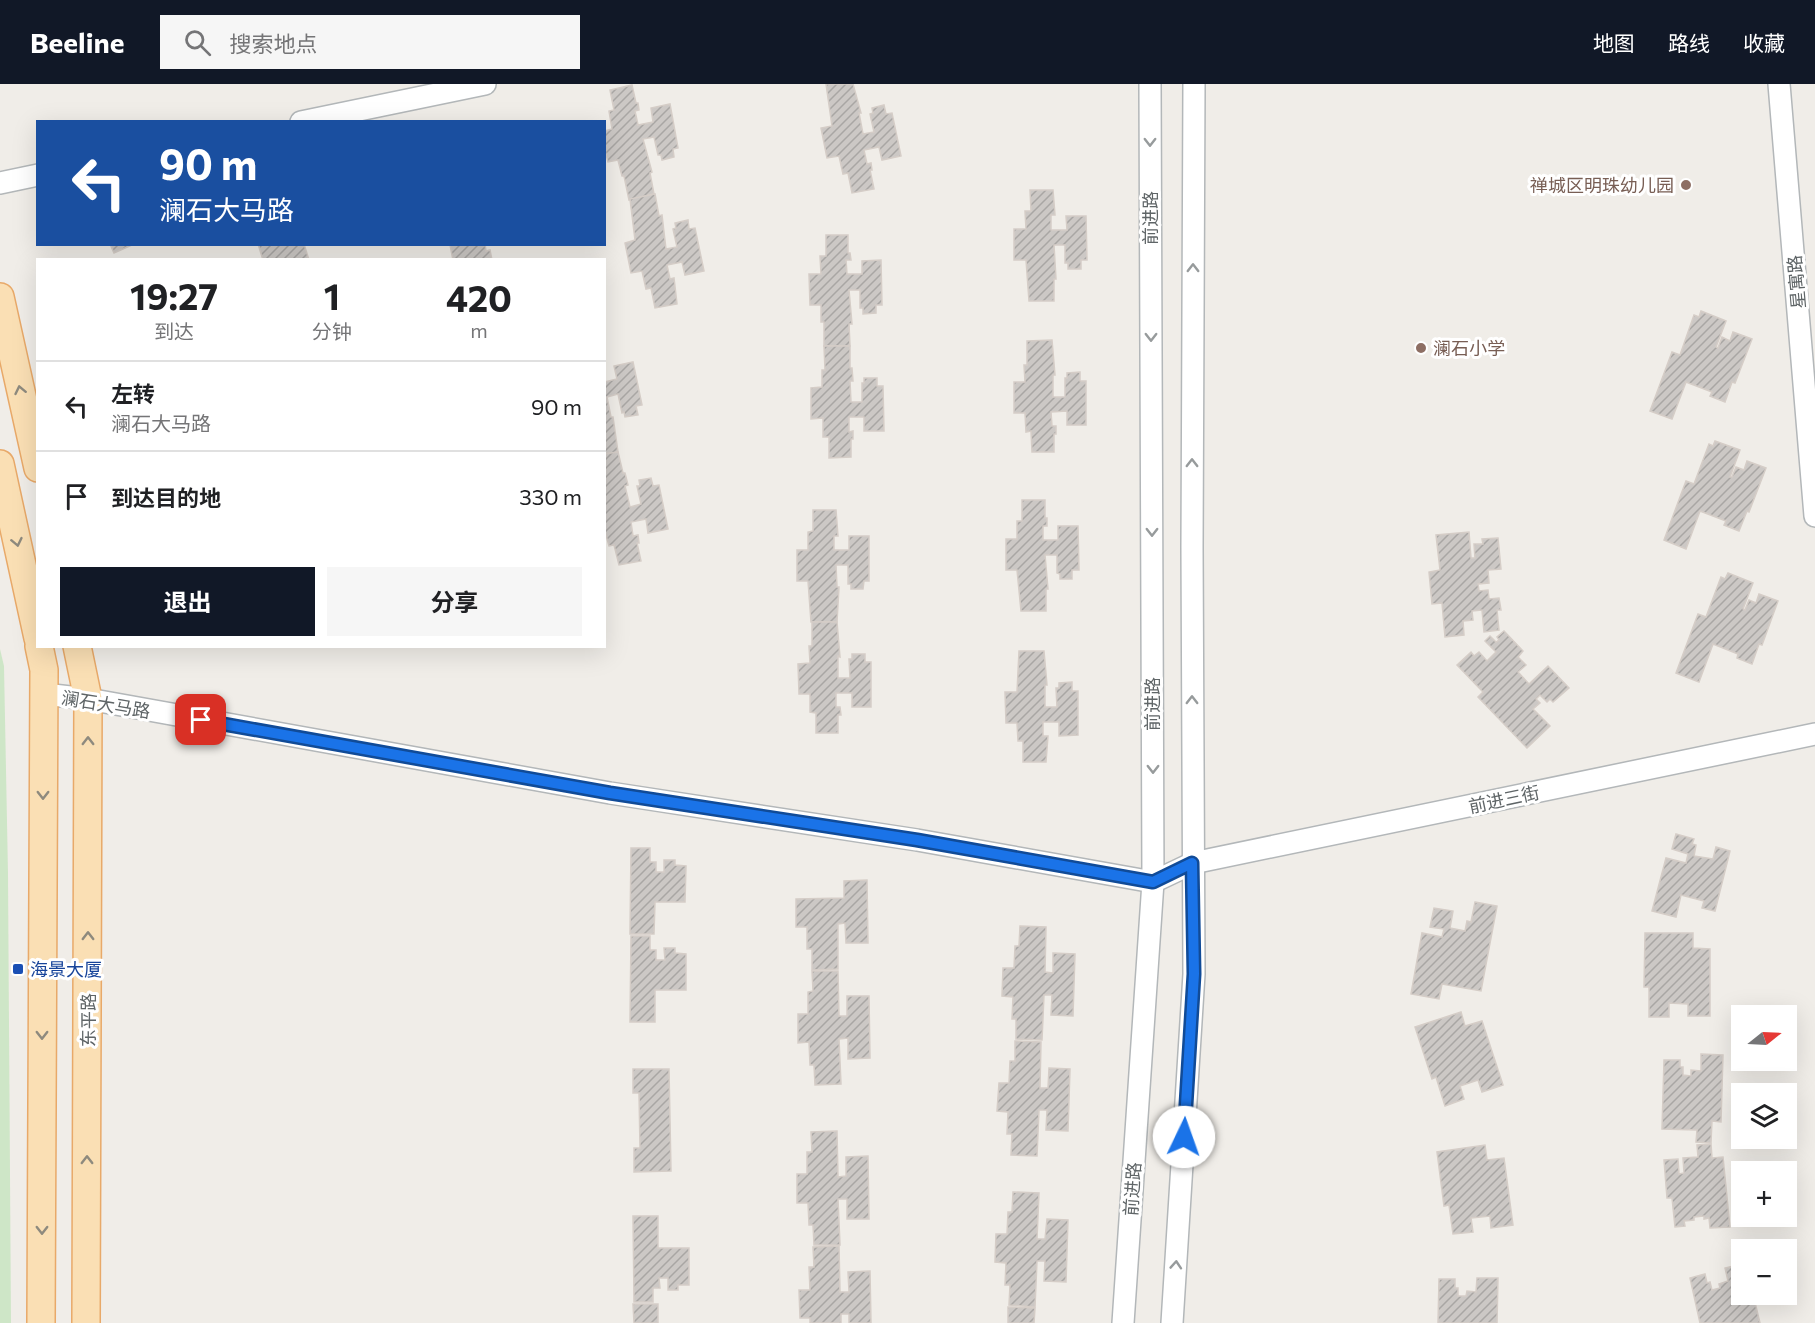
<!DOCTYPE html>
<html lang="zh">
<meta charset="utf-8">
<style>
body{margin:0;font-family:Commissioner,"Noto Sans SC",sans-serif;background:#f6f6f6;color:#202124;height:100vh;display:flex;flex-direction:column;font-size:22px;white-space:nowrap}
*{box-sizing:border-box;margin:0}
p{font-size:20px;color:#757577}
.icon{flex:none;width:33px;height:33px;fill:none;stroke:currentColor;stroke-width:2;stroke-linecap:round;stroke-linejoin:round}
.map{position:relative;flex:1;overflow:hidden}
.sheet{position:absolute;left:36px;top:174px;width:570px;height:390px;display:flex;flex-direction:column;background:#fff;border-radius:0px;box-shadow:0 6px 24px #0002}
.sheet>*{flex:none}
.guide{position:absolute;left:36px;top:36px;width:570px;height:126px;border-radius:0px;box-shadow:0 6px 24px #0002;background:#1a4fa0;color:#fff;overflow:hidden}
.needle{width:39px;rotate:72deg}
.buttons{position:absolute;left:1731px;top:921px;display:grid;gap:12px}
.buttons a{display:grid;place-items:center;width:66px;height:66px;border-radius:0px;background:#fff;box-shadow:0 6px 24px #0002;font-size:30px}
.pin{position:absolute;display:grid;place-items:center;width:51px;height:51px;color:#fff;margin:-26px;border-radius:12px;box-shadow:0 3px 9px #0006}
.me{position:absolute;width:66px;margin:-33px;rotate:3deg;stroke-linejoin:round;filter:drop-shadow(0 0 4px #0008)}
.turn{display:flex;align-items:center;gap:21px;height:126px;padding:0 24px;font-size:27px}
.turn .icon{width:78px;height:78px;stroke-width:2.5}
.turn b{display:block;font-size:42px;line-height:51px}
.eta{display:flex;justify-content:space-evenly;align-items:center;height:102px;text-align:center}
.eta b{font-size:36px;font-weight:700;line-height:42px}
.cta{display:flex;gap:12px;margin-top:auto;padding:12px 24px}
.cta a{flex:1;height:69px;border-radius:0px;background:#111827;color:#fff;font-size:24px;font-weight:700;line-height:69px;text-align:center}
.cta a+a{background:#f6f6f6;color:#202124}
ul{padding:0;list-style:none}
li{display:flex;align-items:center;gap:18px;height:90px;padding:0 24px;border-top:2px solid #e0e0e0}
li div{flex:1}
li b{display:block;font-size:22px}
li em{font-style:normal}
header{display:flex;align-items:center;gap:36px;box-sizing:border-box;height:84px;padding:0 30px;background:#111827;color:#fff}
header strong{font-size:28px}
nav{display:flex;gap:33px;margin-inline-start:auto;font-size:21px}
.search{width:420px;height:54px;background:#f6f6f6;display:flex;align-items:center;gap:15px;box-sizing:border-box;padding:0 21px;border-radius:0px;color:#757577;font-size:22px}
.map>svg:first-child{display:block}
</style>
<header>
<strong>Beeline</strong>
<div class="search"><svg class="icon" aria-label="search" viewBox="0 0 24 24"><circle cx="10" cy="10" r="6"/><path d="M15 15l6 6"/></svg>搜索地点</div>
<nav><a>地图</a><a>路线</a><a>收藏</a></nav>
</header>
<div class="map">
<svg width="1815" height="1239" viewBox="0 0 1815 1239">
<defs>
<pattern id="building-hatch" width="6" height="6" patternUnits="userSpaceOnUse" patternTransform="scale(1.5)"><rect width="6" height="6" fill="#ccc8c5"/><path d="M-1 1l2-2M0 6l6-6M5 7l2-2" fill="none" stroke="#a9a6a4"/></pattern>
</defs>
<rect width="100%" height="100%" fill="#f0ede8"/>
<!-- park -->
<polygon fill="#cee6c7" points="0,565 4,582 8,789 11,1239 0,1239"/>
<!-- building -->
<g fill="url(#building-hatch)" stroke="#d5cdc7" stroke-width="1.5">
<polygon points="826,0 853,0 861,29 859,29 863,50 874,48 870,30 873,29 872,24 884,21 886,30 892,29 901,72 882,76 879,63 864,66 867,80 871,79 872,86 870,86 874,105 852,109 848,89 843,90 839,72 827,74 821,44 832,42"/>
<polygon points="632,1 636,19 638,19 639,26 635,27 638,41 653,38 651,24 670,20 678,64 673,65 674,73 662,76 661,71 658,71 654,53 643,55 652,88 650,89 654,110 629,116 624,92 622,92 618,76 608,78 604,63 604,47 612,45 609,27 614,26 610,6"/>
<polygon points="1030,106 1053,106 1055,131 1051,131 1051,146 1067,146 1066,132 1086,132 1087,176 1081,176 1081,185 1068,185 1068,179 1065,179 1065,161 1054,161 1056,195 1054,195 1054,217 1029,217 1026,176 1014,176 1014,145 1026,145 1025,127 1031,127"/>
<polygon points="655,110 659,132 662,131 666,165 677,163 673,145 676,144 675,139 688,136 689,145 695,144 704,187 685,191 682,178 667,181 670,195 674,194 677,220 655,224 651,204 646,205 642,187 631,189 625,159 635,156 630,115"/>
<polygon points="826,151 848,151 848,169 850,169 851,176 846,176 847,190 862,190 862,177 881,176 882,221 876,221 876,229 863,230 863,224 860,224 860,206 849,206 852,240 849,240 850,262 824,262 824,238 821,238 821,221 810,221 809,190 821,190 820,172 826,172"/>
<polygon points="110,160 134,160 114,169"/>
<polygon points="258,160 304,160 309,176 263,176"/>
<polygon points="485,160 486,167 490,166 492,176 453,176 450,161"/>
<polygon points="1701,227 1726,237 1716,263 1718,264 1722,253 1730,257 1733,248 1752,255 1735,299 1732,298 1725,318 1710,312 1712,308 1686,298 1672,335 1650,327 1672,268 1680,271 1694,231 1699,233"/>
<polygon points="1052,256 1055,291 1053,291 1053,313 1065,313 1065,294 1067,294 1067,289 1080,288 1080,297 1086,297 1086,341 1067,341 1067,327 1051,328 1052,342 1056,342 1056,350 1054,350 1054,368 1032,368 1031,347 1026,348 1025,329 1014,329 1014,298 1025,298 1024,281 1027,281 1027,257"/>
<polygon points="824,262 850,262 850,284 852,284 853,297 850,297 851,318 862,318 862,299 864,299 864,294 877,294 877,302 883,302 884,347 864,347 864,333 849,333 849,348 853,347 853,355 851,355 851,373 829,374 829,353 823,353 823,334 811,335 811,304 822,303 822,286 825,286"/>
<polygon points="633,278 642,321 636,322 638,331 625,333 624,328 622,329 618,310 607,313 611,333 613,333 618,368 604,370 604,298 617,295 614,282"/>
<polygon points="1715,357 1740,366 1730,393 1732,393 1736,383 1744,386 1747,377 1766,384 1749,428 1747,427 1739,447 1724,441 1726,437 1700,427 1686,465 1664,456 1686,397 1694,400 1709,360 1713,362"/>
<polygon points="618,368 623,389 625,389 628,401 625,402 630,423 641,420 637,402 640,402 639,396 651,394 653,402 659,401 668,445 648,449 646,435 631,438 633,452 638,451 639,459 637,459 641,477 619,481 614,461 609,462 604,444 604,370"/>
<polygon points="1022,416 1045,416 1045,434 1047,434 1047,442 1043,442 1043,456 1058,456 1058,442 1078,442 1079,486 1072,486 1072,495 1060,495 1060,490 1057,489 1057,471 1045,471 1048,505 1046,505 1046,527 1021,527 1017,486 1006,486 1006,455 1017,455 1017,437 1022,437"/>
<polygon points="813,426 836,426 838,452 834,452 834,466 849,466 849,452 869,452 869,497 864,497 863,505 851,505 851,500 848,500 848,481 836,481 837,503 839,503 837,538 811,538 808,497 797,497 797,466 808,466 808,448 813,447"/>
<polygon points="1469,448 1471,474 1475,474 1474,460 1483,460 1482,455 1498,454 1501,485 1488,486 1489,499 1478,500 1479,507 1488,506 1489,515 1499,514 1501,526 1497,526 1499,546 1484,548 1482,526 1472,527 1473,536 1463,537 1464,551 1445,553 1442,519 1432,520 1429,488 1440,486 1436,451"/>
<polygon points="1728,489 1753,499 1743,525 1745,526 1749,516 1756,519 1759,510 1778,517 1762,561 1759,560 1752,580 1737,574 1738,570 1713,560 1699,598 1676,589 1698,530 1706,533 1721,493 1725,495"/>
<polygon points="812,538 837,538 840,573 838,572 838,594 850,594 849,575 852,575 852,570 865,570 865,578 871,578 871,623 852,623 852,609 836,609 836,623 840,623 841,631 838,631 838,649 816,649 816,629 810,628 810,610 799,610 798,580 810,579 809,562 812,562"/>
<polygon points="1504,547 1523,567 1518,573 1526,581 1518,588 1529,600 1548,582 1569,604 1553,618 1550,615 1547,618 1540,611 1536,615 1540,619 1533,625 1550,642 1527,664 1478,613 1483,608 1457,581 1471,568 1474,572 1479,568 1487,577 1496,568 1485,557 1490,552 1496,558 1499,556 1497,553"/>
<polygon points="1019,567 1044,567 1047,601 1045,601 1045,623 1057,623 1056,604 1059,604 1059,599 1072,598 1072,607 1078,607 1078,651 1059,652 1059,638 1043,638 1043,652 1048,652 1046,678 1023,678 1023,657 1018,657 1017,639 1006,639 1005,608 1017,608"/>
<polygon points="1676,750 1694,755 1692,760 1696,761 1694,772 1713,775 1716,763 1730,767 1715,827 1702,824 1704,817 1681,811 1676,833 1652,827 1666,774 1686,779 1688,770 1672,765"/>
<polygon points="631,764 650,764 650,778 656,778 656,788 664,788 664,776 675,776 675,781 686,782 685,818 655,818 654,850 630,850"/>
<polygon points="867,796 868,859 846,859 845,839 838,840 838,885 812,886 812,865 807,865 807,843 796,843 796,815 844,814 844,797"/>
<polygon points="1475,818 1497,822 1481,907 1442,900 1439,915 1411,910 1422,849 1442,853 1444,845 1430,843 1434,824 1453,827 1450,844 1465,847 1467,837 1471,838"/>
<polygon points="1020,842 1046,843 1045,888 1053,889 1053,869 1075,870 1073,932 1051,931 1052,911 1044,911 1042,956 1016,955 1016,935 1012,935 1013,913 1002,912 1003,884 1014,884 1015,862 1019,862"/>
<polygon points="1645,849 1693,849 1693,864 1710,865 1710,932 1688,932 1688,920 1669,919 1669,933 1649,933 1649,903 1644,903"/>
<polygon points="631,852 650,852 650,866 656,866 656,876 665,876 664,864 675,864 675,869 686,870 686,906 655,906 655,938 630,938"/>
<polygon points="812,887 838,887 839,932 847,932 847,912 869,912 870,974 848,975 848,954 839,955 841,1000 815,1001 814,981 810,981 809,958 798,959 798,930 808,930 808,908 813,907"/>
<polygon points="1461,928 1465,942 1482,937 1503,1001 1482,1008 1478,996 1460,1002 1464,1015 1445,1022 1436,993 1432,995 1415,943"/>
<polygon points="1015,957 1041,958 1040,1004 1048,1004 1049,984 1070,985 1068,1047 1046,1046 1047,1026 1039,1026 1037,1072 1011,1071 1012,1050 1007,1050 1008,1028 997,1027 999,999 1009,999 1010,977 1015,977"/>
<polygon points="1701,970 1723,971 1721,1038 1712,1037 1711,1059 1696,1058 1697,1046 1662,1045 1664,976 1680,976 1680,983 1683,983 1683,991 1691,992 1691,986 1701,987"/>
<polygon points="633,985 669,985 671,1087 634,1088 634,1064 640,1064 639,1009 633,1009"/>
<polygon points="837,1047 838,1093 846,1092 846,1073 868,1072 869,1135 847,1135 847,1115 838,1115 840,1161 814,1161 813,1141 809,1141 808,1119 797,1119 797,1090 807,1090 807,1068 812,1068 811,1048"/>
<polygon points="1711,1060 1712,1074 1723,1073 1730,1143 1710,1144 1709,1134 1704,1135 1704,1132 1694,1133 1694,1136 1684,1137 1685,1142 1675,1143 1672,1114 1667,1114 1664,1076 1678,1075 1679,1090 1684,1089 1683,1074 1698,1073 1697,1061"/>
<polygon points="1485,1061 1487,1076 1504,1074 1513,1141 1491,1144 1490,1132 1471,1134 1473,1148 1453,1150 1449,1121 1444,1122 1437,1068"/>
<polygon points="1013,1108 1039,1109 1037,1155 1045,1155 1047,1135 1068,1136 1066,1198 1044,1197 1045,1177 1037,1177 1035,1223 1009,1221 1010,1201 1005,1201 1006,1179 995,1178 996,1150 1007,1150 1008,1128 1012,1128"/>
<polygon points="633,1132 658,1132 658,1164 689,1164 689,1201 678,1201 678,1206 668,1206 668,1194 659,1194 660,1204 653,1204 653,1218 634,1218"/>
<polygon points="839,1162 840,1208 849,1208 848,1188 870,1187 871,1239 849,1239 849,1230 841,1230 841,1239 810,1239 810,1234 800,1234 799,1206 810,1206 809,1183 814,1183 813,1163"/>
<polygon points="1742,1180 1742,1210 1753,1210 1760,1239 1700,1239 1690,1194 1705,1190 1707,1199 1710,1198 1712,1206 1720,1204 1719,1200 1728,1197 1725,1184"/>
<polygon points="1477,1194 1498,1194 1497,1239 1438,1239 1439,1195 1455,1195 1455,1204 1458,1204 1458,1212 1466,1212 1467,1207 1476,1208"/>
<polygon points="633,1220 658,1220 658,1239 634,1239"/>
<polygon points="1008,1223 1035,1224 1034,1239 1008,1239"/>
</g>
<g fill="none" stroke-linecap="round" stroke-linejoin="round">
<!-- minor casing -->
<g stroke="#b3b7b9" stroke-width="24">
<g id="minor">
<polyline points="1779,0 1815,432"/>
<polyline points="301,38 485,0"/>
<polyline points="0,99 38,91"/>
<polyline points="44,610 88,615 610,709 917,756 1153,798 1193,779 1815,650"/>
<polyline points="1123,1239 1153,798 1150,0"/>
<polyline points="1172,1239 1194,890 1192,463 1194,0"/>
</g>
</g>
<!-- major casing -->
<g stroke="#e8a969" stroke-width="30">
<g id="major">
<polyline points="0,213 38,384"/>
<polyline points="0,380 38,554"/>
<polyline points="39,562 44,586 41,1239"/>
<polyline points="77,562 88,615 86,1239"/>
</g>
</g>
<!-- minor -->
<use href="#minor" stroke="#fff" stroke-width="21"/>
<!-- major -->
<use href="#major" stroke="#fadfb4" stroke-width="27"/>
</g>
<!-- one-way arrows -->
<defs><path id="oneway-chevron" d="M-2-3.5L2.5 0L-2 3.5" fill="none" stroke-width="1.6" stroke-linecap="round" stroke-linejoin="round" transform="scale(1.5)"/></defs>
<g stroke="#979b9c">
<use href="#oneway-chevron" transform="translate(1150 58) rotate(90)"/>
<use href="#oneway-chevron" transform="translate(1193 184) rotate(-90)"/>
<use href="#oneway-chevron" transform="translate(1151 253) rotate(90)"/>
<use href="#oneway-chevron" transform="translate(1192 379) rotate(-90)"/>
<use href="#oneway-chevron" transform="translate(1152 448) rotate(90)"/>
<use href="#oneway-chevron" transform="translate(1192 616) rotate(-90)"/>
<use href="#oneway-chevron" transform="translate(1153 685) rotate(90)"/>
<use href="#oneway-chevron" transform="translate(1176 1181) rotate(-86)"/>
</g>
<g stroke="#8e8a7e">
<use href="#oneway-chevron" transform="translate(20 306) rotate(-102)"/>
<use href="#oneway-chevron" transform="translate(17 458) rotate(78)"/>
<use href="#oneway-chevron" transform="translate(88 657) rotate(-90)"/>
<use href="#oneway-chevron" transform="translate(43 711) rotate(90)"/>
<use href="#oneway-chevron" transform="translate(88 852) rotate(-90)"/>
<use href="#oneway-chevron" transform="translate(42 951) rotate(90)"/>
<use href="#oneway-chevron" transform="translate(87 1076) rotate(-90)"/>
<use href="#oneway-chevron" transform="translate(42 1146) rotate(90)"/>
</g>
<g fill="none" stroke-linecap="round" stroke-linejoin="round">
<!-- route casing -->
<g stroke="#114b97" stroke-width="15">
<polyline id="route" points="201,636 610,709 917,756 1153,798 1192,779 1194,890 1184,1053"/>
</g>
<!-- route -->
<use href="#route" stroke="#1a73e8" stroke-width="10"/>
</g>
<!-- markers -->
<g fill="#8d6e63" stroke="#fff" stroke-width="2">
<circle cx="1686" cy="101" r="6"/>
<circle cx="1421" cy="264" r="6"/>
</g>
<rect fill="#1a4fb4" stroke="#fff" stroke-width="2" x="12" y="879" width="12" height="12" rx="3"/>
<g text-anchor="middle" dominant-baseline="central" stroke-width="6" stroke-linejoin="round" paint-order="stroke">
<!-- education labels -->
<g font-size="18" fill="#785e54" stroke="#fff" text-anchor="end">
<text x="1674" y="101">禅城区明珠幼儿园</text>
<text x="1433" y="264" text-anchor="start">澜石小学</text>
</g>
<!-- street labels -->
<g font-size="18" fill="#5f6567" stroke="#fff">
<text transform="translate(1150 134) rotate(-90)">前进路</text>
<text transform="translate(1796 198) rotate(-95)">星寓路</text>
<text transform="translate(106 620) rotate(9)">澜石大马路</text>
<text transform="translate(1152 620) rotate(-90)">前进路</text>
<text transform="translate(1504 715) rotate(-12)">前进三街</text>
<text transform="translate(88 936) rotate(-90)">东平路</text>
<text transform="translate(1132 1105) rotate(-86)">前进路</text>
</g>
<!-- transit labels -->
<g font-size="18" fill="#164399" stroke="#fff" text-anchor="start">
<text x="30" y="885">海景大厦</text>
</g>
</g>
</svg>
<div class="buttons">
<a><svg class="needle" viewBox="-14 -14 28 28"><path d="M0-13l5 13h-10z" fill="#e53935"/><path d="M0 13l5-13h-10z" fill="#757577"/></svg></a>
<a><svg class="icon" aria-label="layers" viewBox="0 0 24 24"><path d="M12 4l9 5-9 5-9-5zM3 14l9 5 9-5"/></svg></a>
<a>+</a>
<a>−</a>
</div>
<div class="pin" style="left:201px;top:636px;background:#d93025"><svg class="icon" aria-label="arrive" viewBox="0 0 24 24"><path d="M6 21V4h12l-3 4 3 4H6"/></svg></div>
<svg class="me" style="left:1184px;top:1053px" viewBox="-20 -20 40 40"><circle r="19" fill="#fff"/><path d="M0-13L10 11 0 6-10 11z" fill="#1a73e8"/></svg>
<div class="guide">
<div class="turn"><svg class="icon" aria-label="left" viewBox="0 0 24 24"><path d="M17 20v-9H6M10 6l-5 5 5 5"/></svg><div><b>90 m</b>澜石大马路</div></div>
</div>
<section class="sheet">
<div class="eta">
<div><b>19:27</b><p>到达</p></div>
<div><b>1</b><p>分钟</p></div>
<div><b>420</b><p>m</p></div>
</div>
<ul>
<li><svg class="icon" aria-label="left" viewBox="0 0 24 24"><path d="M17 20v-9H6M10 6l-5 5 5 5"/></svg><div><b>左转</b><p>澜石大马路</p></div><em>90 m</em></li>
<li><svg class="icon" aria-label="arrive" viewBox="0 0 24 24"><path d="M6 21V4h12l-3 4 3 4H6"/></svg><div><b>到达目的地</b></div><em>330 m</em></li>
</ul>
<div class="cta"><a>退出</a><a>分享</a></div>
</section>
</div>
